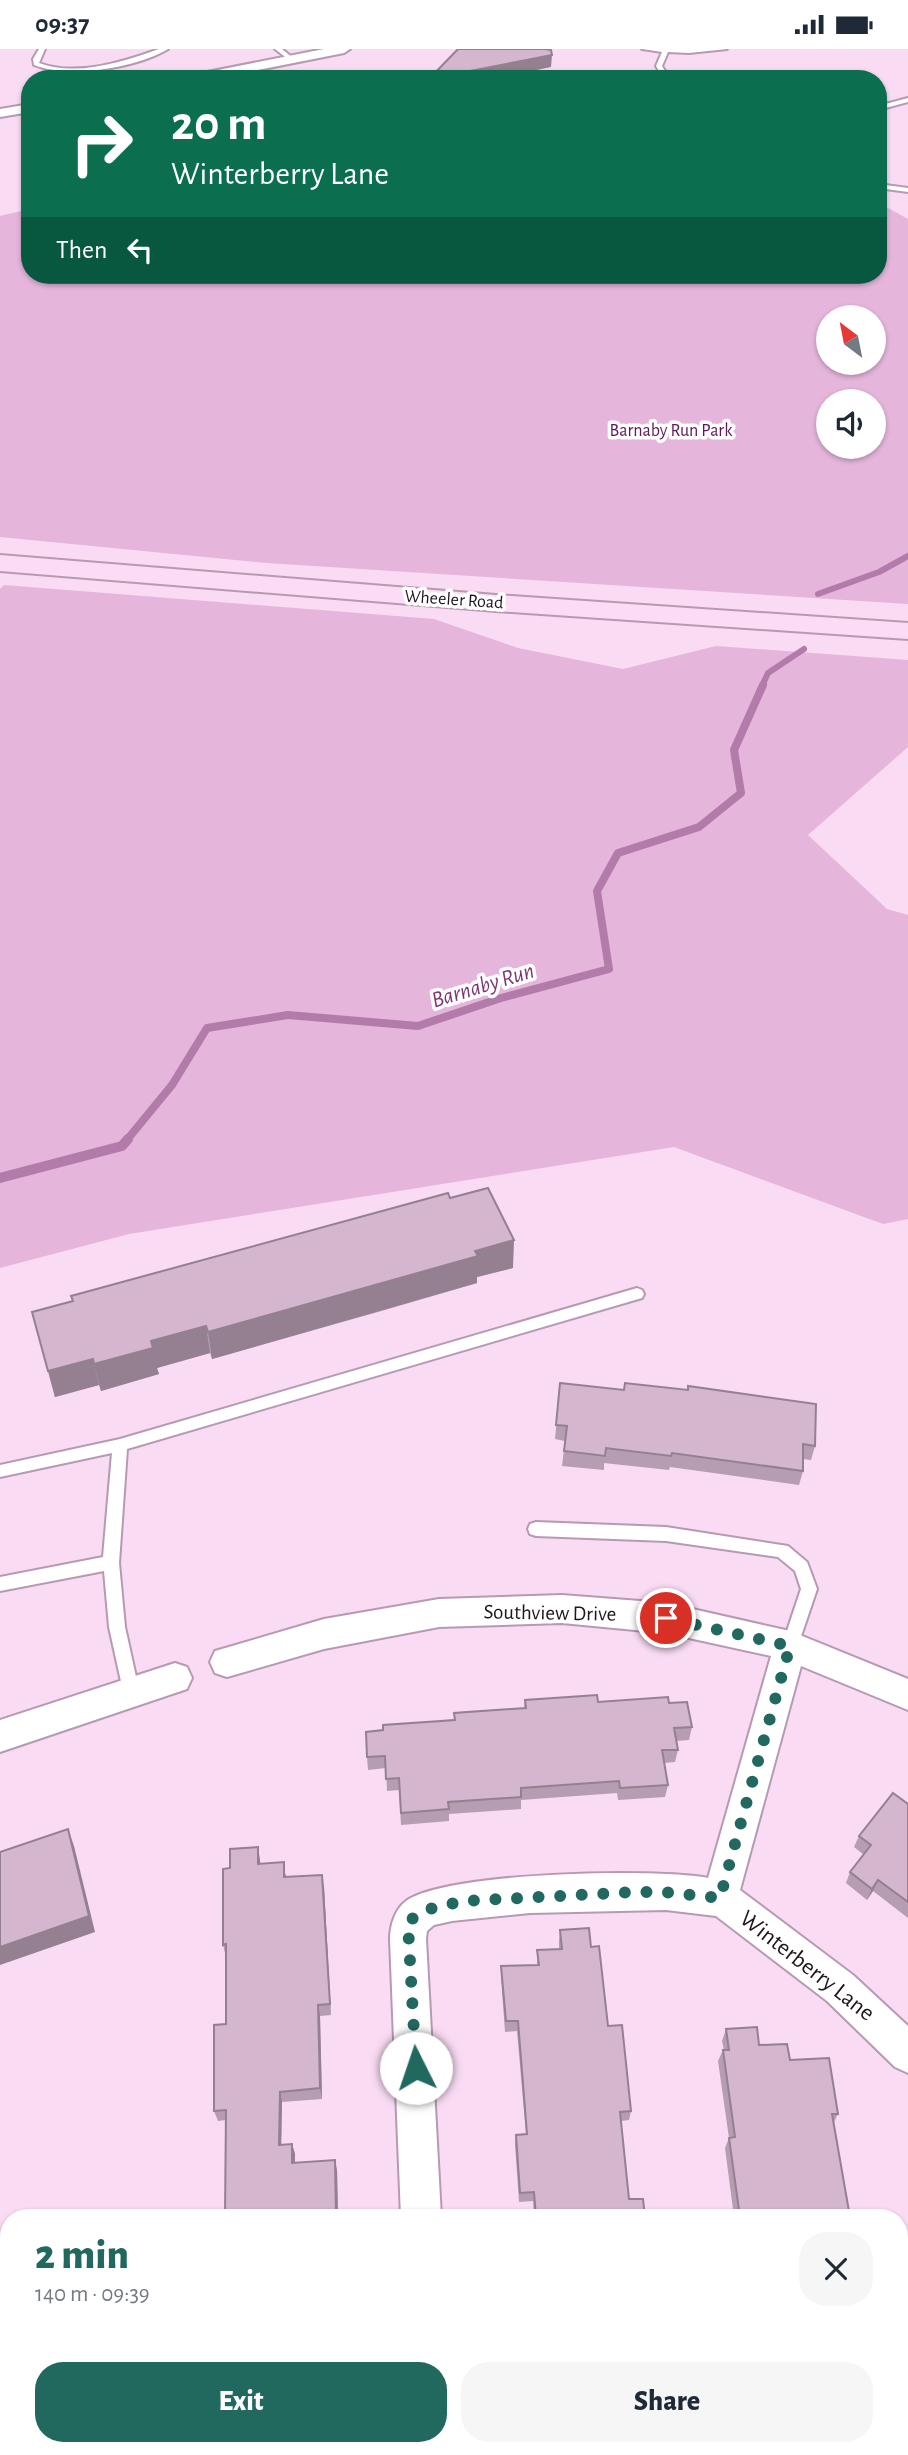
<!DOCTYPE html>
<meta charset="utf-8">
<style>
body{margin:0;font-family:"Alegreya Sans",sans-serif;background:#f6f6f7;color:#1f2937;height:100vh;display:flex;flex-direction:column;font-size:26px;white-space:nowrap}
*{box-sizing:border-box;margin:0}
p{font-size:23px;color:#747a83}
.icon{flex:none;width:38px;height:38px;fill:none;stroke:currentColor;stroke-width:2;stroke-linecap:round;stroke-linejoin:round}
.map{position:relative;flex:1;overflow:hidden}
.panel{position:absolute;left:0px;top:2160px;width:908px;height:247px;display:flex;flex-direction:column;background:#fff;border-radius:28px 28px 0 0;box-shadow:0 2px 5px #0004}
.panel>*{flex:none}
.guide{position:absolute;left:21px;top:21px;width:866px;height:214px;border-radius:28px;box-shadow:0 2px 5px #0004;background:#0b6e4f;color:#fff;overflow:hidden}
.needle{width:46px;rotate:328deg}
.buttons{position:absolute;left:816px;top:256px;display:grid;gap:14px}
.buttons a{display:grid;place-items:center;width:70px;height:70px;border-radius:50%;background:#fff;box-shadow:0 2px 5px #0004;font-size:35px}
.pin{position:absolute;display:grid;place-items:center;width:60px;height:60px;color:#fff;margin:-30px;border:4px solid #fff;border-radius:50%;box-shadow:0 2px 7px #0007}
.me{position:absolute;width:77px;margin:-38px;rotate:356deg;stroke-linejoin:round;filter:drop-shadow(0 0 5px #0008)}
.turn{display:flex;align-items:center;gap:24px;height:147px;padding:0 35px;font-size:32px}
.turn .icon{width:91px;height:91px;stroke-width:2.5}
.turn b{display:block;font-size:49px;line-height:60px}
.then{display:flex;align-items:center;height:66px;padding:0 35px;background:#0003;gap:14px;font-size:26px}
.round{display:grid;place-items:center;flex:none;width:74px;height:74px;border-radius:28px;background:#f6f6f7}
.summary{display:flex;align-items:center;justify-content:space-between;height:119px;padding:0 35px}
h1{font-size:42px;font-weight:800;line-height:52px;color:#21695f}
.primary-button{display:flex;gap:14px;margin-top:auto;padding:14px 35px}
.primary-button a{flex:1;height:80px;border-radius:28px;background:#21695f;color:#fff;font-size:28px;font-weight:800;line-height:80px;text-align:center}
.primary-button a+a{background:#f6f6f7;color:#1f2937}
.status{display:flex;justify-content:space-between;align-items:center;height:49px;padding:0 35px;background:#fff;direction:ltr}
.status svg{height:19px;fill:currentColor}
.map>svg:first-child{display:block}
</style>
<div class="status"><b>09:37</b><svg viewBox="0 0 49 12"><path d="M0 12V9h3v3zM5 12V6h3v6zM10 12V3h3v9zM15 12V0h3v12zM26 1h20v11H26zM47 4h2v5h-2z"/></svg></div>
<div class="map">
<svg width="908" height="2406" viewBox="0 0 908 2406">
<rect width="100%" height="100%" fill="#f9dbf3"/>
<!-- green -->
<g fill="#e5b5dc" fill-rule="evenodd">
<path d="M879,154L908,170V555L267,514L0,488V167L30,160V226H878ZM828,268H873V313H828ZM828,352H873V397H828Z"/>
<polygon points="4,536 434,570 518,599 623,620 716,597 908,611 908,698 808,786 887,860 908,866 908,1170 883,1175 674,1098 129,1185 0,1219 0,540"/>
</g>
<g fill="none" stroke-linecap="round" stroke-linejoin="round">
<!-- stream-far2 -->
<g stroke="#b37baa" stroke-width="6">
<polyline points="818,545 879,523 908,507"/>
<polyline points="762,637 768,624 804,600"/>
</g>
<!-- stream-far1 -->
<polyline stroke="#b37baa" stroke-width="8" points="126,1092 172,1036 207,979 288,966 418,977 501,949 609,920 597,842 618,804 699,778 741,744 734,701 763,636"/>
<!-- stream -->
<polyline stroke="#b37baa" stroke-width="10" points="0,1129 122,1097 128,1090"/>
<!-- service casing -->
<g stroke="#b79ab1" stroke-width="4">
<g id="service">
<path d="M39,0H45L39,14C76,28 123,13 159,0H168C136,19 69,30 34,16L33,10Z"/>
<polygon points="275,0 282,0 294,10 289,11"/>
<polygon points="642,0 727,0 689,4 668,3 662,17 670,30 664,30 656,17 662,3"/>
<polygon points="908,49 908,53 878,61 878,57"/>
<polygon points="878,135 908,139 908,143 878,139"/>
<polygon points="637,1239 642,1241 644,1245 642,1249 127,1400 119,1514 125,1578 140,1646 138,1651 132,1654 126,1651 124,1646 109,1578 104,1522 0,1542 0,1528 103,1508 112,1404 0,1428 0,1416 120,1390"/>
<polygon points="536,1473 666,1478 788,1497 807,1513 817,1540 796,1602 790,1604 784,1602 782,1597 801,1540 795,1522 778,1508 666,1492 536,1487 530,1485 528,1480 530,1475"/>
</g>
</g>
<!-- minor casing -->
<g stroke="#b79ab1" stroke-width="4">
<g id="minor">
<polygon points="324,0 350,0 344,4 213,30 186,30 192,26"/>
<polygon points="30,55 30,63 0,68 0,60"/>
<path d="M562,1546L666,1554L790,1582L908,1630V1661L801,1617L740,1841L853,1926L908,1977V2024L895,2018L827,1952L716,1867L666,1861L530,1864L452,1872L434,1876L427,1882L426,1890L441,2168H401L390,1890C390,1877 395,1860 406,1852C445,1823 657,1819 708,1829L771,1607L666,1584L562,1574L439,1578L324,1600L227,1628L215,1624L210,1613L215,1602L324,1570L439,1550Z"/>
<polygon points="175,1614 187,1618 192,1629 187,1640 0,1703 0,1671"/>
</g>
</g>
<!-- secondary casing -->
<g stroke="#b79ab1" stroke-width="4">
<polygon id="secondary" points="0,506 496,546 908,574 908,590 496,562 0,522"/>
</g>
<!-- service -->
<use href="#service" fill="#fff" fill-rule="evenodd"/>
<!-- minor -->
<use href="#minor" fill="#fff" fill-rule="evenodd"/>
<!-- secondary -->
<use href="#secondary" fill="#fadcf6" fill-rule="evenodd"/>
</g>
<!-- wall -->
<g fill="#b69db1">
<polygon points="450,1149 513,1219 477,1228 477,1234 385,1261 212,1310 210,1304 157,1319 159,1325 101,1342 99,1336 55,1348 32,1263"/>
<polygon points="560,1334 624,1341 815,1397 811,1411 803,1410 803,1422 799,1436 670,1418 669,1421 604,1414 604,1421 562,1417 565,1392 555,1390"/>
<polygon points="525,1651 669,1654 692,1678 689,1691 676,1692 678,1701 675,1713 664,1714 668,1736 665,1748 618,1751 617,1744 521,1751 521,1760 449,1765 449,1772 401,1776 399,1741 387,1742 386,1719 368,1721 367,1708 383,1681 524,1659"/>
<polygon points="908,1755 908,1869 873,1842 867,1851 846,1834 850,1823 864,1806 854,1798 859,1787"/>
<polygon points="260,1811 260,1815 286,1825 286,1828 324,1838 331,1966 320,1967 322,2050 282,2053 281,2096 292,2095 295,2105 295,2114 337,2121 338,2168 225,2168 226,2071 218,2072 214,2062 226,1975 226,1908 223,1896 230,1819"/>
<polygon points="560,1881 591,1898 608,1977 631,2062 629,2071 621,2072 629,2150 645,2168 534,2168 533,2152 519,2153 515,2095 516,2086 526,2085 517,1982 505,1983 501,1928 501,1917 537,1916 537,1901 559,1900 559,1892"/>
<polygon points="726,1980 790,2011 838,2065 834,2073 850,2168 734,2168 725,2099 729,2089 718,2012 723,2001 724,2001 722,1992"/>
<polygon points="224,2398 298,2398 269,2400 269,2406 231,2406 231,2404 228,2404"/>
</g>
<!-- shaded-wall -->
<g fill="#948090">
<polygon points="552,6 551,18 493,30 432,30"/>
<polygon points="514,1191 513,1219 477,1228 477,1234 212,1310 208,1283 475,1202"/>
<polygon points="206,1277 210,1304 157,1319 159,1325 101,1342 94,1315 151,1292"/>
<polygon points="93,1310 99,1336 55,1348 48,1322"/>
<polygon points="68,1780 74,1797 95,1883 0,1916 0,1898"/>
<polygon points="258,1798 260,1811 261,1828 258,1815"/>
<polygon points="322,1826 324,1838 331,1966 330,1955"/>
<polygon points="878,1831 873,1842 867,1851 872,1840"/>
<polygon points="318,1956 320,1967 322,2050 320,2039"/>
<polygon points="280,2043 282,2053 281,2106 279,2096"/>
<polygon points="292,2095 295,2105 295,2124 292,2114"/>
<polygon points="335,2111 337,2121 338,2168 336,2168"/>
<polygon points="0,2266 9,2301 9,2329 0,2293"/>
<polygon points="38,2398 45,2398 47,2406 40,2406"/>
<polygon points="266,2398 268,2398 269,2400 269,2406 266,2406"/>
</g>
<!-- building -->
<g fill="#d4b7ce" stroke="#948090" stroke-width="2">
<polygon points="458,0 545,0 551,1 552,6 429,30"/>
<polygon points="488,1139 514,1191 475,1202 478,1207 208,1283 206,1277 151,1292 153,1299 94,1315 93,1310 48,1322 32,1263 73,1252 71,1247 448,1144 450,1149"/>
<polygon points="560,1334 624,1341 625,1334 688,1341 688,1337 816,1355 815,1397 803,1395 803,1422 672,1404 671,1407 606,1399 605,1407 564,1402 567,1377 556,1376"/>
<polygon points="597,1646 598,1653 668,1648 669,1654 687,1653 692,1678 674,1679 678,1701 662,1701 668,1736 620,1739 619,1732 521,1739 521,1748 448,1753 449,1760 401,1764 399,1729 386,1730 385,1707 367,1708 366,1683 383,1681 383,1676 455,1671 454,1664 526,1659 525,1651"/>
<polygon points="893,1744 908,1755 908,1853 878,1831 872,1840 850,1823 871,1796 859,1787"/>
<polygon points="68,1780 89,1867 0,1898 0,1803"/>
<polygon points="258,1798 258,1815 284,1813 284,1828 322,1826 330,1955 318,1956 320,2039 280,2043 279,2096 292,2095 292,2114 335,2111 336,2168 225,2168 226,2061 214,2062 214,1976 226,1975 226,1895 223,1896 223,1820 230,1819 230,1800"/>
<polygon points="589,1879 591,1898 599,1897 608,1977 622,1976 631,2062 620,2063 629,2150 643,2150 645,2168 536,2168 534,2143 520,2144 516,2086 527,2085 518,1972 506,1972 501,1917 539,1916 537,1901 562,1900 560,1881"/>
<polygon points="757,1978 759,1996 787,1995 790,2011 829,2009 838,2065 832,2065 850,2168 740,2168 729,2089 735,2088 723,2001 729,2001 726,1980"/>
<polygon points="0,2293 9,2329 9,2398 38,2398 40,2406 0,2406"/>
<polygon points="224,2398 266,2398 266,2406 231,2406 232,2398"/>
</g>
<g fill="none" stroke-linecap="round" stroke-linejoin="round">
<!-- route -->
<polyline stroke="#21695f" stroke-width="12" stroke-dasharray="0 21.6" points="416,2019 408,1876 413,1869 429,1860 463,1852 635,1843 663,1843 720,1849 790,1597 666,1569"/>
</g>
<g text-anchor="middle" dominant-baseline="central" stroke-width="7" stroke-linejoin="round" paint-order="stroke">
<!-- far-park labels -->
<g font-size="18" fill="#5d1955" stroke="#fff">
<text x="671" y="382">Barnaby Run Park</text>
</g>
<!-- far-street labels -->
<g font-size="18" fill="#1f151d" stroke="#fff">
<text transform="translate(454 551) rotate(4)">Wheeler Road</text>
</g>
<!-- street labels -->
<g font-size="21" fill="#1f151d" stroke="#fff">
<text transform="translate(550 1564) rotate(1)">Southview Drive</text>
</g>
<!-- water labels -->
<g font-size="23" font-style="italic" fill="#7c3773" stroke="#fff">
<text transform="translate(483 937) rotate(-17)">Barnaby Run</text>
</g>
<!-- near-street labels -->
<g font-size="24" fill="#1f151d" stroke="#fff">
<text transform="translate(807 1917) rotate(38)">Winterberry Lane</text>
</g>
</g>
</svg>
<div class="buttons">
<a><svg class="needle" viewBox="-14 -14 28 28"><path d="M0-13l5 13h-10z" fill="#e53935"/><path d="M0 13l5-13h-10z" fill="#747a83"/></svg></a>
<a><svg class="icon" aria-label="sound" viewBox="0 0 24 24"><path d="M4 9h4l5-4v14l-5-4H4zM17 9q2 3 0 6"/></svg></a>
</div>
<div class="pin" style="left:666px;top:1569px;background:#d93025"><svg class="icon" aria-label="arrive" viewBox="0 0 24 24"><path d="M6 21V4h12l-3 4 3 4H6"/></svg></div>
<svg class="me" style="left:416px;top:2019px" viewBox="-20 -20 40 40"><circle r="19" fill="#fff"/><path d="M0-13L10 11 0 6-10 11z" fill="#21695f"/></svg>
<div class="guide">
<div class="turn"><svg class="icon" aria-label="right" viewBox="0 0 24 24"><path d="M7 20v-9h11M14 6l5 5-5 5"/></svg><div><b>20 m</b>Winterberry Lane</div></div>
<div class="then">Then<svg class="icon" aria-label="left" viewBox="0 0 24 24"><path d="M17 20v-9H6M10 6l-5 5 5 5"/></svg></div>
</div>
<section class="panel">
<div class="summary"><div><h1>2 min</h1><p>140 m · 09:39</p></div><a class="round"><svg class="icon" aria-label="close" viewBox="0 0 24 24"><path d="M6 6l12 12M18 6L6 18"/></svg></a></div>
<div class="primary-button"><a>Exit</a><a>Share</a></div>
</section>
</div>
